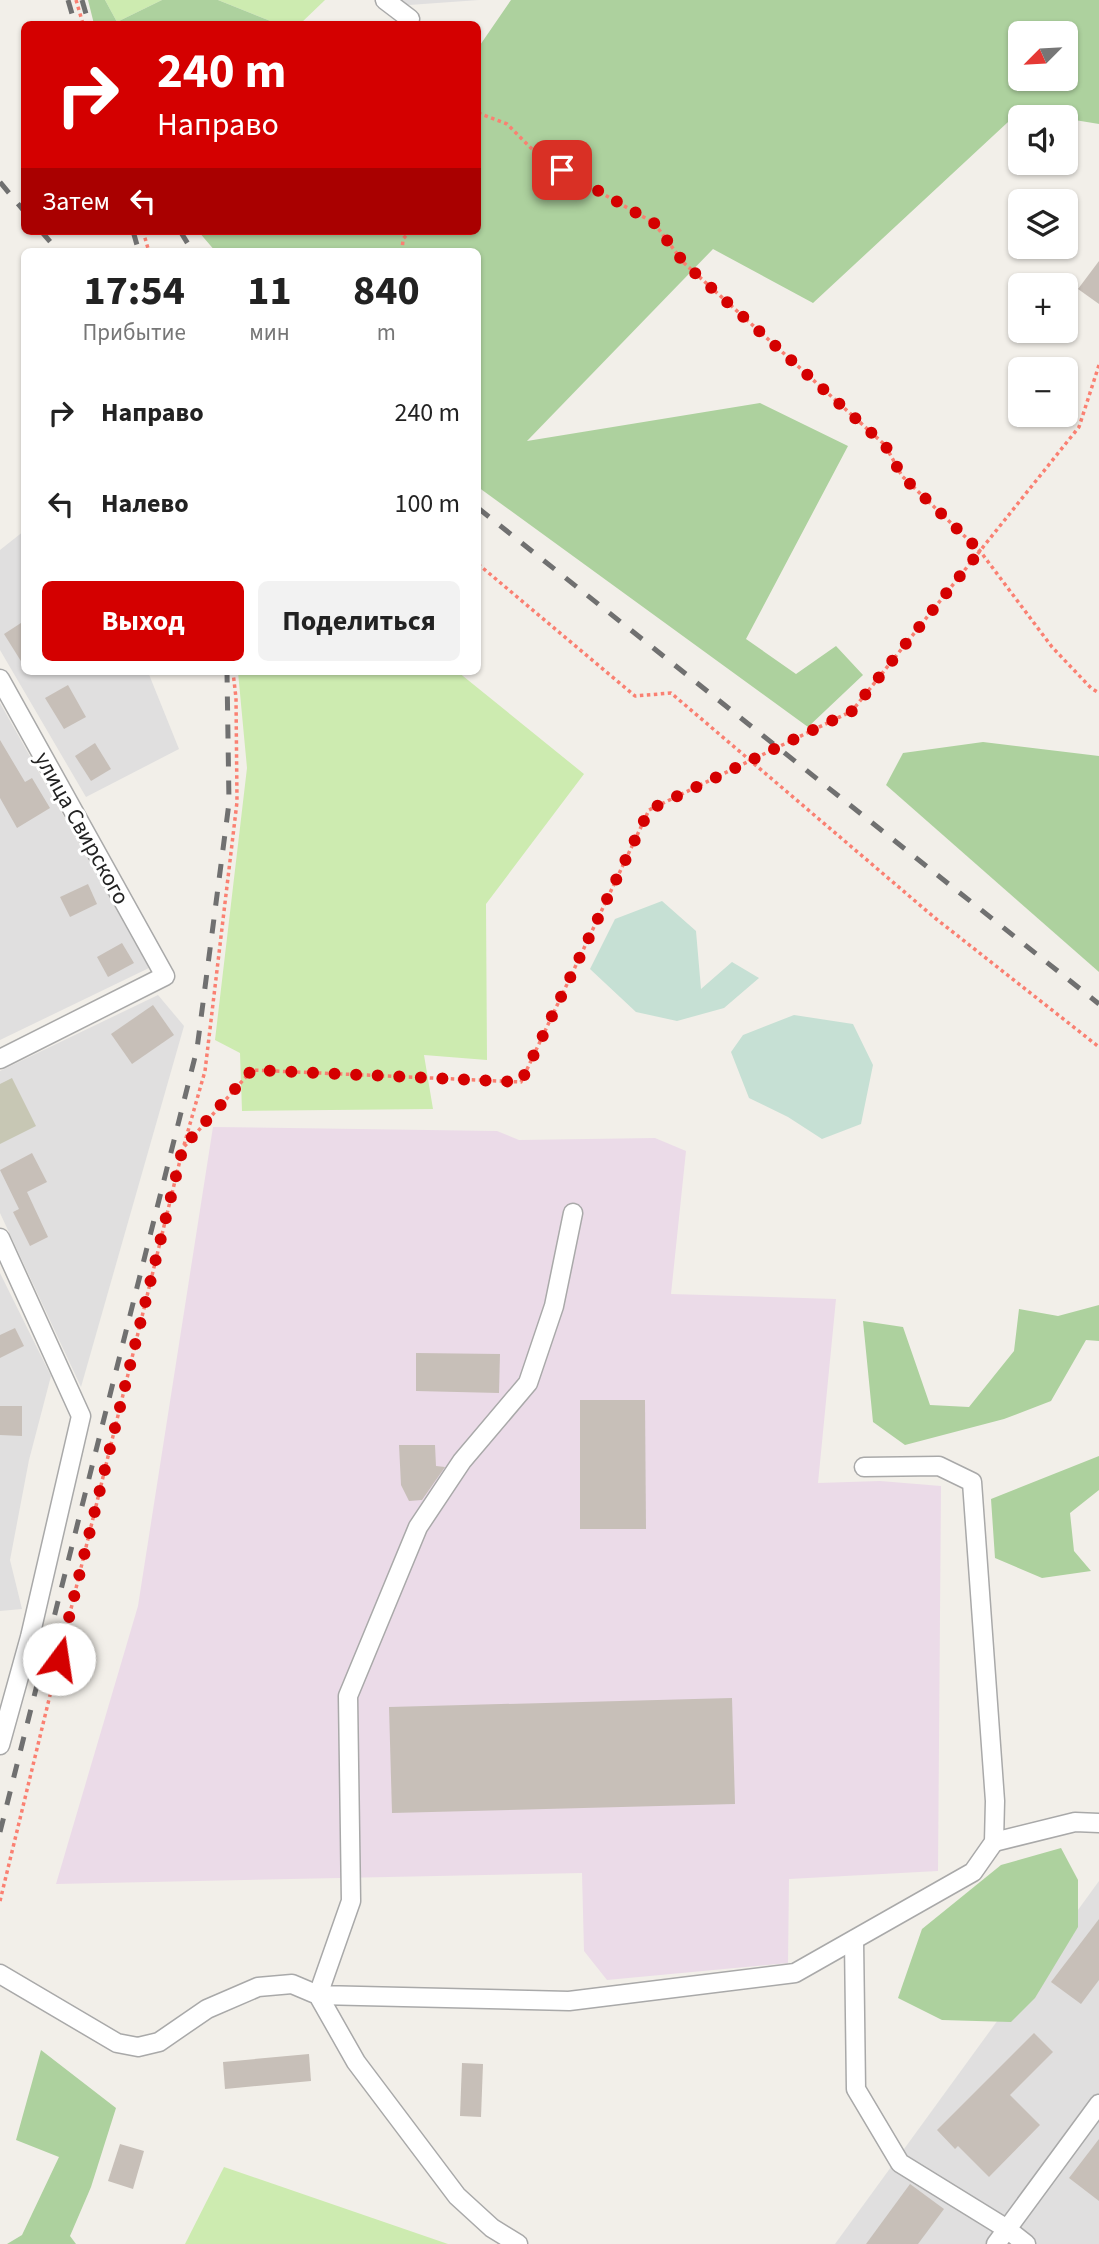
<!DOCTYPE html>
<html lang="ru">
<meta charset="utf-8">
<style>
body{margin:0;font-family:"Source Sans 3",sans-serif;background:#f2f2f2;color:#222;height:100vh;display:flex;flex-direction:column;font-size:26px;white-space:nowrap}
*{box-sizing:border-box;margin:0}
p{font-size:23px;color:#767676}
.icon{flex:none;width:38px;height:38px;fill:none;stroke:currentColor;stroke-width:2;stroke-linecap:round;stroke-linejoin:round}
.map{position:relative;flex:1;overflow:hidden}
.sheet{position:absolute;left:21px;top:248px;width:460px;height:427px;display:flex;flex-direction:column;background:#fff;border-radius:10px;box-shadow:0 2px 5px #0004}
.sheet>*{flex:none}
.top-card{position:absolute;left:21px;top:21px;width:460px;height:214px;border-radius:10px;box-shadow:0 2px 5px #0004;background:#d40000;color:#fff;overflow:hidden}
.needle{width:46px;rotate:246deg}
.fabs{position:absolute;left:1008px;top:21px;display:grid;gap:14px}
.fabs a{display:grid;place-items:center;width:70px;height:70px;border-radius:10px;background:#fff;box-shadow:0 2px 5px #0004;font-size:35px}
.pin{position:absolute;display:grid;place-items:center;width:60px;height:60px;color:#fff;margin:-30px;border-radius:14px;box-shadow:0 4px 10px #0006}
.me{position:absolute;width:77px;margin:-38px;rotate:14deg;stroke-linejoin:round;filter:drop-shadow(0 0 5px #0008)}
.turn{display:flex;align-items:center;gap:24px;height:147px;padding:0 21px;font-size:32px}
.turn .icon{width:91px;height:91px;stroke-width:2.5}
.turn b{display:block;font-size:49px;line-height:60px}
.then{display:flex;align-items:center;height:66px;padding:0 21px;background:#0003;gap:14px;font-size:26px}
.eta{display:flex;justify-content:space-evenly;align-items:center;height:119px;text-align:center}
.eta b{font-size:42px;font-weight:700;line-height:49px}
.button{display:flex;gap:14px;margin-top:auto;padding:14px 21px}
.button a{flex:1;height:80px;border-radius:10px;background:#d40000;color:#fff;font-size:28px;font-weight:700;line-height:80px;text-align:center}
.button a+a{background:#f2f2f2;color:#222}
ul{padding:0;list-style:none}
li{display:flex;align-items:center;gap:21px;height:91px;padding:0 21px}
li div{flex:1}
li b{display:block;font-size:26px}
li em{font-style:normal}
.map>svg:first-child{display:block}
</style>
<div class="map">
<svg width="1099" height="2244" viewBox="0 0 1099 2244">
<rect width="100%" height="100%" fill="#f2efe9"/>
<!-- residential -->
<g fill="#e0dfdf">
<polygon points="387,0 479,0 395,6"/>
<polygon points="24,531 24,672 148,672 179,749 86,797 0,650 0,550"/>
<polygon points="0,703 149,968 0,1040"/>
<polygon points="158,995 184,1026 81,1387 0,1213 0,1071"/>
<polygon points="0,1273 51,1376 29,1460 10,1560 22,1609 0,1611"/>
<polygon points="1099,1881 1099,2244 835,2244"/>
</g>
<!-- industrial -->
<polygon fill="#ebdbe8" points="213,1127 497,1131 519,1140 655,1138 686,1151 671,1294 836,1299 818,1483 880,1481 941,1486 938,1871 789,1879 788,1963 607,1980 584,1951 582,1873 56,1884 138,1606"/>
<!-- construction -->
<polygon fill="#c7c7b4" points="12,1078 36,1126 0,1144 0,1084"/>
<!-- grass -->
<g fill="#cdebb0">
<polygon points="105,0 162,0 117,22"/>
<polygon points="218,0 325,0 300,24 278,24"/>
<polygon points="238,672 458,672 584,774 486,904 487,1060 424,1055 433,1109 242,1111 240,1053 215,1040 247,768"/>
<polygon points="224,2167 448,2244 185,2244"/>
</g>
<!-- forest -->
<g fill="#add19e" fill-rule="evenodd">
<polygon points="88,0 105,0 117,22 162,0 218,0 278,24 94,24"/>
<path d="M511,0H1099V124L1020,111L813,303L713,249L527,441L760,403L848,446L746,639L796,674L836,646L863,675L808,727L478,487V252H216L198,231H478V48ZM1066,33V79H1020V33Z"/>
<polygon points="983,742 1099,756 1099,972 886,785 903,753"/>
<polygon points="1099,1305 1099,1341 1086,1340 1051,1401 1004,1419 905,1445 873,1422 863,1321 903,1327 930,1405 969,1407 1014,1351 1019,1309 1058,1316"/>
<polygon points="1099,1456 1099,1490 1070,1513 1074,1551 1091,1571 1042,1578 995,1558 991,1499"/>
<polygon points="1061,1848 1078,1880 1078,1927 1035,1998 1011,2022 942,2020 898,1998 922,1929 1001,1865"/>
<polygon points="41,2050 116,2108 91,2187 70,2236 76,2244 7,2244 22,2235 59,2157 16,2140"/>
</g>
<!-- wetland -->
<g fill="#c6e0d4">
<polygon points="662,901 696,931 701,989 732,962 759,978 724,1008 677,1021 636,1012 590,969 615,919"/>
<polygon points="794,1015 853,1024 873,1065 861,1124 822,1139 788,1117 749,1098 731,1052 743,1035"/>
</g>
<!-- building -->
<g fill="#c7bfb8">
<polygon points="1099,261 1099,304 1078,289"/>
<polygon points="24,621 24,666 4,634"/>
<polygon points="68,685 86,717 64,729 45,698"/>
<polygon points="0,740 25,782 32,778 50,808 17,828 0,798"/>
<polygon points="95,743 111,769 91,781 75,756"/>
<polygon points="88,884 97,904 70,917 60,897"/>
<polygon points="122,943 134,963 108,977 97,957"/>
<polygon points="153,1005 174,1035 132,1064 111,1034"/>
<polygon points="32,1153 47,1182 27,1192 48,1237 30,1246 13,1212 19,1209 0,1170"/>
<polygon points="15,1328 24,1346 0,1358 0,1335"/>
<polygon points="416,1353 500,1354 499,1393 416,1391"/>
<polygon points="580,1400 645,1400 646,1529 580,1529"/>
<polygon points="0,1406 22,1406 22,1436 0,1435"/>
<polygon points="399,1445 435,1445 436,1466 445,1467 422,1500 409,1501 401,1485"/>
<polygon points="732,1698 735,1804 392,1813 389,1707"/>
<polygon points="1099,1919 1099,1980 1081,2004 1051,1982"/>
<polygon points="1034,2033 1053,2052 1010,2095 1040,2125 989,2177 958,2146 955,2149 937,2130"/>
<polygon points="309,2054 311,2081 225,2089 223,2062"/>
<polygon points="462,2063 483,2064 481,2117 460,2116"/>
<polygon points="1099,2139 1099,2201 1069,2178"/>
<polygon points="120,2144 144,2151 133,2189 108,2181"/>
<polygon points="910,2184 944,2209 918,2244 866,2244"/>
</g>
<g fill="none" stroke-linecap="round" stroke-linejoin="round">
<!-- minor casing -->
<g stroke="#a9a9a9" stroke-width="21">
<g id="minor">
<polyline points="385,0 410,19"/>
<polyline points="0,679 165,976 0,1059"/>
<polyline points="573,1213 554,1306 528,1383 462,1461 418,1527 348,1696 351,1901 318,1995 569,2001 795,1973 973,1872 994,1842 995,1801 972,1482 939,1466 864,1467"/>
<polyline points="0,1238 81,1416 30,1637 0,1745"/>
<polyline points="994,1842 1075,1822 1099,1823"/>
<polyline points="854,1940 856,2089 900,2163 1007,2229 1026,2244"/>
<polyline points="0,1974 117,2043 138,2047 159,2042 207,2009 258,1987 292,1984 318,1995 356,2062 457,2196 492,2228 518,2244"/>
<polyline points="996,2244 1099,2104"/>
</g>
</g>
<!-- path -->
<g stroke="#fa8072" stroke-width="3.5" stroke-dasharray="3.5 3.5" stroke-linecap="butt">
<polyline points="76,0 83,24"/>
<polyline points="478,113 507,124 542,159 654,223 684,263 885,445 902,476 980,551 1052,647 1091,688 1099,693"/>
<polyline points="143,231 149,252"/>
<polyline points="402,252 403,239 410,231"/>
<polyline points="478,564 635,696 671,693 935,918 1099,1047"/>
<polyline points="184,1145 205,1071 237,802 236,698 233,672"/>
<polyline points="0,1901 183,1148 252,1070 521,1082 649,810 852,711 1079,427 1099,365"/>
</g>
<!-- minor -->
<use href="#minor" stroke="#fff" stroke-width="18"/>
<!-- rail -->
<g stroke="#707070" stroke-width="5" stroke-dasharray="14 14" stroke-linecap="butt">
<polyline points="68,0 75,24"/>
<polyline points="82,0 89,24"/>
<polyline points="0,182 24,211"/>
<polyline points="41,231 59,252"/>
<polyline points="133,231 139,252"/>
<polyline points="180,231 193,252"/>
<polyline points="478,508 1099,1004"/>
<polyline points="0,1832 197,1049 229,803 227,672"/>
</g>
</g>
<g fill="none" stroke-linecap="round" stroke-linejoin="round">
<!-- route -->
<polyline stroke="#d40000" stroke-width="12" stroke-dasharray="0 21.6" points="59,1659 183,1147 252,1070 521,1082 649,810 852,711 980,551 902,476 885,445 684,263 654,223 562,170"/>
</g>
<g text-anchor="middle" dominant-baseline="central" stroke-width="6" stroke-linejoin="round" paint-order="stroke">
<!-- street labels -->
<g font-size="23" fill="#222" stroke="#fff">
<text transform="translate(82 828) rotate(61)">улица Свирского</text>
</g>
</g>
</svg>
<div class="fabs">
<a><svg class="needle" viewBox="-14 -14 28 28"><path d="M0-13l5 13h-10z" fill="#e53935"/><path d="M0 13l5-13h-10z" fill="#767676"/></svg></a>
<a><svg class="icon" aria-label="sound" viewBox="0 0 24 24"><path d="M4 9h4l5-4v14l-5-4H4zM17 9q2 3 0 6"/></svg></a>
<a><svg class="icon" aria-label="layers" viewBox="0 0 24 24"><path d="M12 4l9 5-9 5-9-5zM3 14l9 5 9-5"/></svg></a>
<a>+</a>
<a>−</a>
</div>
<div class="pin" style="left:562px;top:170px;background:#d93025"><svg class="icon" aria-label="arrive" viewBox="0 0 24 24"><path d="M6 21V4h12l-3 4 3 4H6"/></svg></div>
<svg class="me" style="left:59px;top:1659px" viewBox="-20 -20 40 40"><circle r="19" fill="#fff"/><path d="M0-13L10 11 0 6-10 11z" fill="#d40000"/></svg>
<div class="top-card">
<div class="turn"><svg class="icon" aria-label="right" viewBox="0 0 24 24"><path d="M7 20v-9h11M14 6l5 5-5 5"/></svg><div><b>240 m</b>Направо</div></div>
<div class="then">Затем<svg class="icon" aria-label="left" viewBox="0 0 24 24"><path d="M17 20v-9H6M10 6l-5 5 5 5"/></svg></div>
</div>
<section class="sheet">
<div class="eta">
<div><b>17:54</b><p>Прибытие</p></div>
<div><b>11</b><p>мин</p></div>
<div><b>840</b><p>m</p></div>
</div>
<ul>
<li><svg class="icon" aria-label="right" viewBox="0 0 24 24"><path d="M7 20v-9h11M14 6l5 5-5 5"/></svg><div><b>Направо</b></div><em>240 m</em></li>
<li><svg class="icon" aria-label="left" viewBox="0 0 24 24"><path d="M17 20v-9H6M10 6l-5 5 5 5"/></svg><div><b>Налево</b></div><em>100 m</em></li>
</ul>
<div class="button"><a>Выход</a><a>Поделиться</a></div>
</section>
</div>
